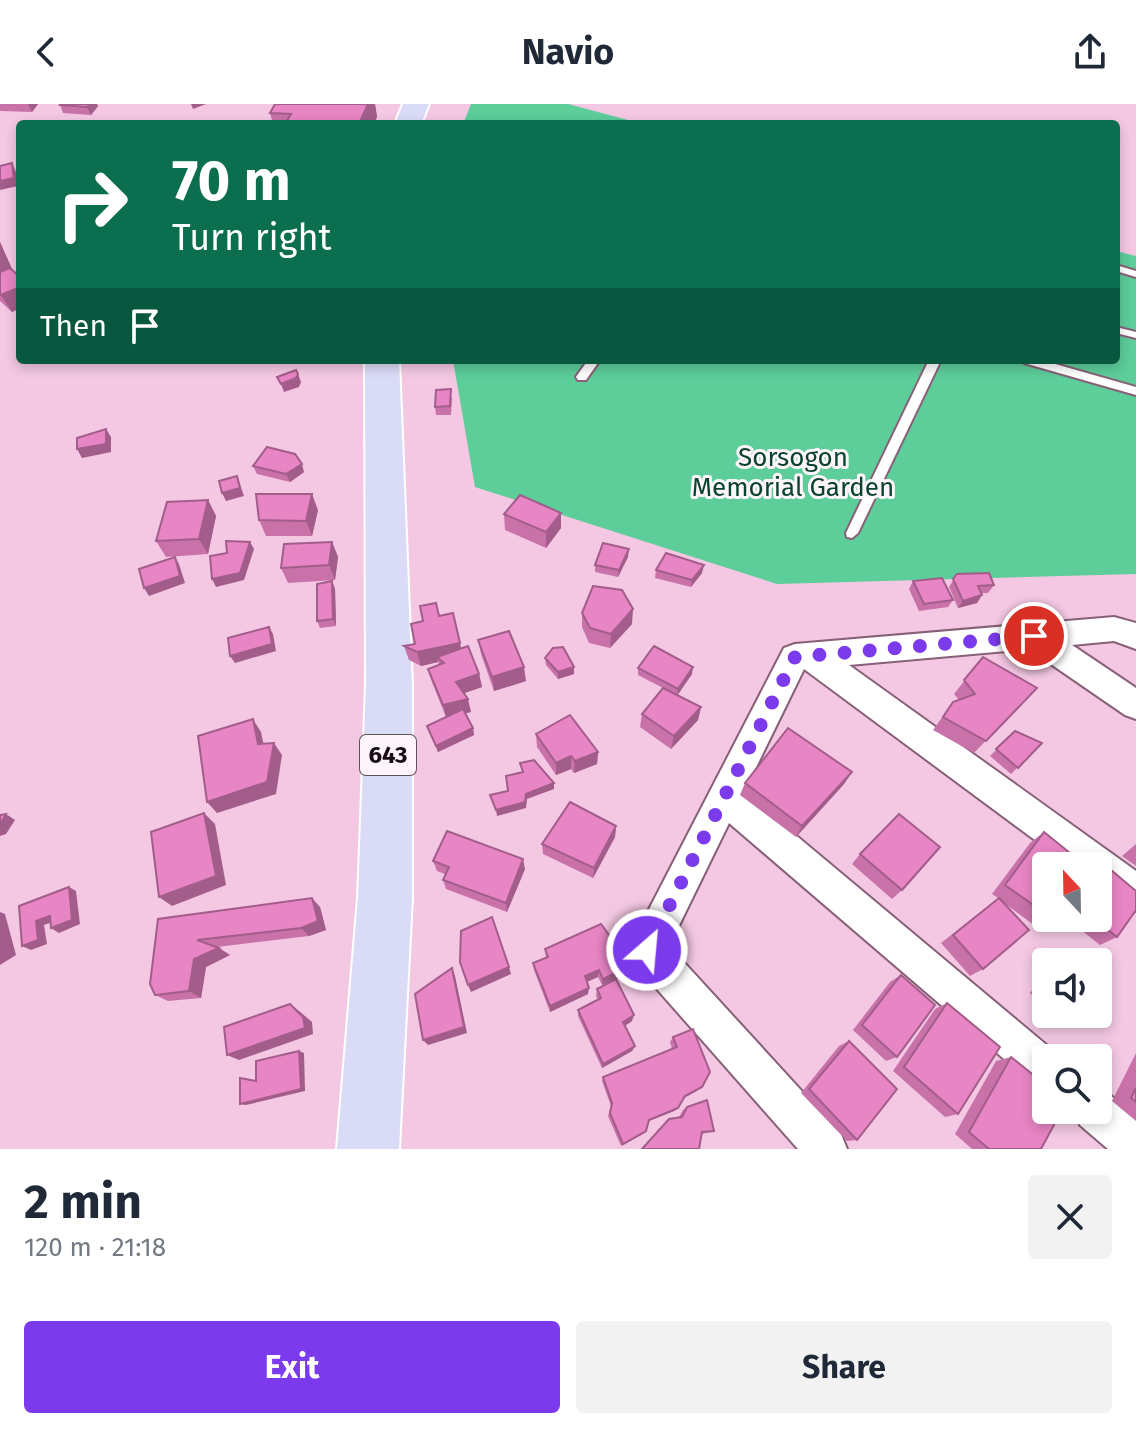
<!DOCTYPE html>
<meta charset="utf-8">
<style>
body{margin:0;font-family:"Fira Sans",sans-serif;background:#f2f2f3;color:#1f2937;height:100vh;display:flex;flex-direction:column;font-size:30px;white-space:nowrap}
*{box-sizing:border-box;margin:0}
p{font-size:26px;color:#747a83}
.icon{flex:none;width:44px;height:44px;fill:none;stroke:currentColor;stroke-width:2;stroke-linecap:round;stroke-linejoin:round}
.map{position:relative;height:1045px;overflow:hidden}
.sheet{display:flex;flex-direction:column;background:#fff;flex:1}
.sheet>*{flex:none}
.banner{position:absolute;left:16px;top:16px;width:1104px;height:244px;border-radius:8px;box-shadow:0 4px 12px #0003;background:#0b6e4f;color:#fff;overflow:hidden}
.needle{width:52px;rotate:338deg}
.controls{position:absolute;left:1032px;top:748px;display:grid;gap:16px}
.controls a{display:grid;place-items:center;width:80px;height:80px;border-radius:8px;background:#fff;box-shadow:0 4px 12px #0003;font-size:40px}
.pin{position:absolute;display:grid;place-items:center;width:68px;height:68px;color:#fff;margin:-34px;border:4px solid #fff;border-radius:50%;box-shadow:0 2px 8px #0007}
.me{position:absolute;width:88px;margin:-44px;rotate:27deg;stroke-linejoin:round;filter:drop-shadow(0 0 6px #0008)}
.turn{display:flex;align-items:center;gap:28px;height:168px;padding:0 24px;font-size:36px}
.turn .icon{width:104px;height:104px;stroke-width:2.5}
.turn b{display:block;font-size:56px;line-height:68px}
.then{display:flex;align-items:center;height:76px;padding:0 24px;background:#0003;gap:16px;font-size:30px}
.round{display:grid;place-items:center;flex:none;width:84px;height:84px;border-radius:8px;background:#f2f2f3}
.head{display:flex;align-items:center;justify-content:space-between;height:136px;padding:0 24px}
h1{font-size:48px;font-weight:700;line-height:60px}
.cta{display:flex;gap:16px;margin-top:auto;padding:16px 24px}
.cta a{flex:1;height:92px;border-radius:8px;background:#7c3aed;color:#fff;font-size:32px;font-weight:700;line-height:92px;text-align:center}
.cta a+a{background:#f2f2f3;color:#1f2937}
header{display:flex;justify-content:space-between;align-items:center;height:104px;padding:0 24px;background:#fff;font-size:36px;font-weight:700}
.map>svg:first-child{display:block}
</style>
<header><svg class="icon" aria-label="back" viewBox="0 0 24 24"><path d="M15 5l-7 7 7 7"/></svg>Navio<svg class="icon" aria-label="share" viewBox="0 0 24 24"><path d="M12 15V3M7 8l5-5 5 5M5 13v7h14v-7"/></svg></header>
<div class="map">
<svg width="1136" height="1045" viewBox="0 0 1136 1045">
<rect width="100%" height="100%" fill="#f4c8e3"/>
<!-- green -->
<g fill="#5dcd9a">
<polygon points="471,0 568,0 643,20 463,20"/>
<polygon points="1116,147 1136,152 1136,470 777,480 475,383 453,256 1116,256"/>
</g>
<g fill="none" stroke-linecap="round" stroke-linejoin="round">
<!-- service casing -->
<g stroke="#876078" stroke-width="4">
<g id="service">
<polygon points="1116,161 1136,167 1136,173 1116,167"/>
<polygon points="1116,223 1136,228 1136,234 1116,229"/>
<polygon points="588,256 600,256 586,276 578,276 576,273"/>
<polygon points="929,256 941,256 858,429 852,434 847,433 846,429"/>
<polygon points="1022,256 1041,256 1136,283 1136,291 1024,259"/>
</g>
</g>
<!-- minor casing -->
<g stroke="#876078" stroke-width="4">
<g id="minor">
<polygon points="1114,513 1136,519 1136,545 1114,537 1072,541 1136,584 1136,615 1125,611 1029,545 849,561 1136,767 1136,807 1098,783 1098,762 1070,762 804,565 744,688 1062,954 1046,954 1046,985 1032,979 729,719 669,842 841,1030 847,1045 798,1045 634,859 628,846 784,544 795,540"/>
<polygon points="1098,986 1110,991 1136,1013 1136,1045 1108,1045 1080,1021 1074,1006 1098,1006"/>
</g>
</g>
<!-- trunk casing -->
<g stroke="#fff" stroke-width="4">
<g id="trunk">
<polygon points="403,0 429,0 421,20 395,20"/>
<polygon points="365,256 399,256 412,581 412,794 399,1045 337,1045 358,794 366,581"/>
</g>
</g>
<!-- service -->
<use href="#service" fill="#fff" fill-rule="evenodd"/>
<!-- minor -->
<use href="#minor" fill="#fff" fill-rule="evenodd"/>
<!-- trunk -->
<use href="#trunk" fill="#dadbf6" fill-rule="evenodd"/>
</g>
<!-- wall -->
<g fill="#c872a9">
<polygon points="0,0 38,0 32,8 0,7"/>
<polygon points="275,0 375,0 377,13 374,20 273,20 270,9"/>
<polygon points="60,1 98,2 91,11 63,9"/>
<polygon points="0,138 12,166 20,173 20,204 12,208 0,197"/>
<polygon points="452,293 451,311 436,311 435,303"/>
<polygon points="253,362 304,368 290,378 257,370"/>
<polygon points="208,396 216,412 208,450 166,453 156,437"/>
<polygon points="318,406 312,432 266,432 259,416"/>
<polygon points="561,409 561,424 546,444 505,426 504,410"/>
<polygon points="332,438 338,453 335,476 288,479 281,464"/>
<polygon points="628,453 618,473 595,468 595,461"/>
<polygon points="656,466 702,469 691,483 655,474"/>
<polygon points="957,470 994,481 988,489 981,489 982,491 977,499 958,504 949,483"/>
<polygon points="332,477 335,485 336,522 320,524 317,517"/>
<polygon points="913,477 953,496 948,503 919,507 909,485"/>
<polygon points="582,509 632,520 610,544 589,539 582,523"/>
<polygon points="439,512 479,570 482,583 464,589 471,608 465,609 473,624 474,631 438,648 427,622 446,613 432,578 428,565 439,561 438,558 421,562 409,556 404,542 415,540 423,517"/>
<polygon points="478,536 526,577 494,587 481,550"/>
<polygon points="983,553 1037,584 974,649 933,626 953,598 959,596 954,590"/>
<polygon points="545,554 574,570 558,575 546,561"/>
<polygon points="638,564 692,570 677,591 701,603 698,616 671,645 640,623 642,610 663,584 638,571"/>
<polygon points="1015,627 1042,639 1011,670 990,652"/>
<polygon points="536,630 598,648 597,660 574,669 571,665 556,671 537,643"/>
<polygon points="852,668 844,680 796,733 740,691 745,679"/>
<polygon points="616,722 615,733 593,774 543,750 542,740"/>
<polygon points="1044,728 1046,762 1046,814 1053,814 1038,824 1004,799 983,865 970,872 941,839 998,794 992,790 1030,739"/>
<polygon points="1136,740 1136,762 1122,752"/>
<polygon points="860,750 902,786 892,795 852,760"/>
<polygon points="433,757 525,765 507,808 446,785 443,776 445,770 437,767"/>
<polygon points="1104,760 1117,833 1100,841 1066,814 1098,814 1098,764"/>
<polygon points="320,803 326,826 309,832 217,843 230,851 206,863 201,894 168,897 155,891 158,815"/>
<polygon points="545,845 616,851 614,852 620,867 619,874 616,875 632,917 625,922 635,942 632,947 602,964 578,912 578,906 598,896 596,892 597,885 616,875 602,881 598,873 587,878 588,890 550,908 534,866 533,859 546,854"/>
<polygon points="1067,847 1079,858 1053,858 1059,851"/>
<polygon points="1046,868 1046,903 1030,889"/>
<polygon points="901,871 897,953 886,957 853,926 890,878"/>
<polygon points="947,899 958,1010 945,1013 893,967 935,905"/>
<polygon points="673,933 697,987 684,994 678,1004 674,1007 648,1017 643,1030 621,1042 608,1012 611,1002 602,977 603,973 672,945 670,938"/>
<polygon points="849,937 857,1036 847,1037 801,989 839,942"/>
<polygon points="1136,949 1136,1017 1112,997"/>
<polygon points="1011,953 1041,1045 972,1045 955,1030 996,957"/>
<polygon points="687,1003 714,1027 702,1030 699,1045 641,1045 666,1018 669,1015 679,1013 683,1006"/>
</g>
<!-- shaded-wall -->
<g fill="#a25d8a">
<polygon points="28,0 38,0 32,8"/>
<polygon points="90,0 97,0 98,2 91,11 87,3"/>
<polygon points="191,0 206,0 193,5"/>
<polygon points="368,0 375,0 377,13 374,20 359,20"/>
<polygon points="12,59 16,68 18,82 0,86 0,77"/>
<polygon points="0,138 13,167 0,171"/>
<polygon points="20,183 20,204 12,208 1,191"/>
<polygon points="206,256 220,256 208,259"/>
<polygon points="298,270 301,278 299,283 284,288 281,280"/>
<polygon points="106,325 111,333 111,348 82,354 77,345"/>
<polygon points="302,360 304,368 290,378 286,370"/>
<polygon points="237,372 244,392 226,397 222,389"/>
<polygon points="312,390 318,406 312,432 306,417"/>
<polygon points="208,396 216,412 208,450 199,435"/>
<polygon points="561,409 561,424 546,444 546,428"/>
<polygon points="250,438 254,445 244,476 216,483 212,475"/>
<polygon points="332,438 338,453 335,476 329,461"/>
<polygon points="629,445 628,453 618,473 619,466"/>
<polygon points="175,453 179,460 185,479 149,492 144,484"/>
<polygon points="704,461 702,469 691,483 692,476"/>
<polygon points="332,477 335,485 336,522 333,515"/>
<polygon points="982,491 977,499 958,504 963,497"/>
<polygon points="633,505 632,520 610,544 611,530"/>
<polygon points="269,523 273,530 276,547 235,559 230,552"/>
<polygon points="460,539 463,553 437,553 438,558 421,562 417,548"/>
<polygon points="524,563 526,577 494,587 492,573"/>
<polygon points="574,563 574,570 558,575 558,568"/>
<polygon points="693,563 692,570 677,592 678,585"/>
<polygon points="479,570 482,583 459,591 456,578"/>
<polygon points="468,595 471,608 446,614 443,601"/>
<polygon points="701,603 698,616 671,645 674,632"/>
<polygon points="253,615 261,628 266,652 258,640"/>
<polygon points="473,624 474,631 438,648 436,642"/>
<polygon points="274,639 282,651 276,690 217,709 207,698"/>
<polygon points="598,648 597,660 574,669 575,657"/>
<polygon points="571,652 571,665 556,671 556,659"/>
<polygon points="852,668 844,680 796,733 802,722"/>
<polygon points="554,679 554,685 527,695 526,704 497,712 496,706 526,690"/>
<polygon points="204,709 215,720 226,781 172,802 159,793"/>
<polygon points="6,710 15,716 6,730 0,732 0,721"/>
<polygon points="616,722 615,733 593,774 594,764"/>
<polygon points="523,755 525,765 507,808 506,799"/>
<polygon points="69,783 76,787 80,820 59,829 51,824"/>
<polygon points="312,794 320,803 326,826 309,832 301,824"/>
<polygon points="0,808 5,810 16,851 0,861"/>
<polygon points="50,812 58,816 44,821 47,840 31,846 22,842 36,817"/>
<polygon points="618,843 616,851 610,854 611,846"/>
<polygon points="219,844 230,851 206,863 201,894 189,887 194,855"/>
<polygon points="509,863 511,870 471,888 468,881"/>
<polygon points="452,864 455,872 467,929 428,941 423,936"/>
<polygon points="599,866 598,873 584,879 585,872"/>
<polygon points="620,867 619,874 602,881 603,875"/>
<polygon points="589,884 588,890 550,908 550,902"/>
<polygon points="290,900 299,907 312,918 313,930 239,956 227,951"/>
<polygon points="634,911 632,917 621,924 623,918"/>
<polygon points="635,942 632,947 602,964 603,960"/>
<polygon points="299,947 304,949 305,987 246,1001 240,1000"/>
<polygon points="678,1004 674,1007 646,1018 649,1016"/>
</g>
<!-- building -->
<g fill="#e885c5" stroke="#a25d8a" stroke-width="2">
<polygon points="61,0 90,0 87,3 60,1"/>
<polygon points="275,0 368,0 359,20 285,20 291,10 270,9"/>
<polygon points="12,59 14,74 0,77 0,62"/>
<polygon points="10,164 20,173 20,183 1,191 0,190 0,168"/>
<polygon points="296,266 298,270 296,274 281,280 277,273"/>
<polygon points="451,285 450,302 435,303 436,286"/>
<polygon points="106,325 106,340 77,345 77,334"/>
<polygon points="267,343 295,350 302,360 286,370 253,362"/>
<polygon points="237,372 240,384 222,389 219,377"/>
<polygon points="256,390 312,390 306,417 259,416"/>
<polygon points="520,391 561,409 546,428 504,410"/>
<polygon points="208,396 199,435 156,437 167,398"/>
<polygon points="226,437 250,438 240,469 212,475 210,452 227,449"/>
<polygon points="332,438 329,461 281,464 284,440"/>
<polygon points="603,439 629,445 619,466 595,461"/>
<polygon points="666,449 704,461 692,476 656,466"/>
<polygon points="175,453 180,472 144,484 139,465"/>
<polygon points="989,469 994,481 978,482 982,491 963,497 953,475 957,470"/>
<polygon points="942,474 953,496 924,500 913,477"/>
<polygon points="332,477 333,515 317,517 317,480"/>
<polygon points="593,482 622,486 633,505 611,530 590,524 582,509"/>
<polygon points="436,499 439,512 453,509 460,539 417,548 404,542 415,540 411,520 423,517 420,502"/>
<polygon points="269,523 272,540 230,552 228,534"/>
<polygon points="509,527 524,563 492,573 478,536"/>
<polygon points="468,542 479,570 456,578 468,595 443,601 428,565 444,559 437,553"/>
<polygon points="654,542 693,563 678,585 638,564"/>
<polygon points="563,543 574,563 558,568 545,554 553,544"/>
<polygon points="983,553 1037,584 986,637 943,613 953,598 975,590 964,576"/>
<polygon points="663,584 701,603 674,632 642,610"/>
<polygon points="463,605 473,624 436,642 427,622"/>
<polygon points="570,611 598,648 575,657 571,652 556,659 536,630"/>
<polygon points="253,615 258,640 274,639 267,678 207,698 198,632"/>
<polygon points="788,624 852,668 802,722 745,679"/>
<polygon points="1015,627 1042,639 1018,664 996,645"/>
<polygon points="534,656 554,679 526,690 525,698 496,706 490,691 508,687 506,672 523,668 520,659"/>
<polygon points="570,698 616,722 594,764 542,740"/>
<polygon points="204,709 216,772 159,793 151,728"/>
<polygon points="6,710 0,721 0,711"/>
<polygon points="899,710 940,743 902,786 860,750"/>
<polygon points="447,727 523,755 506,799 443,776 449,763 433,757"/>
<polygon points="1044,728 1086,762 1046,762 1046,810 1005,781"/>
<polygon points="1104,760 1136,787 1136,806 1117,833 1093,814 1098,814 1098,768"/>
<polygon points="69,783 72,816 51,824 50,812 36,817 38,836 22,842 19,802"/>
<polygon points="312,794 318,817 301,824 197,836 219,844 194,855 189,887 155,891 150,880 158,815"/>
<polygon points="999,794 1029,826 983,865 953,831"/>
<polygon points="492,813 509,863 468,881 460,858 461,827"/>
<polygon points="601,820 618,843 611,846 620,867 603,875 599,866 585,872 589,884 550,902 533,859 548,853 545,845"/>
<polygon points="1067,847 1079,858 1058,858"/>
<polygon points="452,864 464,923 423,936 415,890"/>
<polygon points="901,871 935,901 897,953 862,921"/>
<polygon points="616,875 634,911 623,918 635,942 603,960 578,906 601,894 597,885"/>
<polygon points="1046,875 1046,893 1038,886"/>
<polygon points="947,899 1000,943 958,1010 904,963"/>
<polygon points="290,900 303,913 305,924 227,951 224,923"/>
<polygon points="693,925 710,968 702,983 685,992 678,1004 649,1016 646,1027 623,1040 610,1009 612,999 603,973 677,943 673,933"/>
<polygon points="849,937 897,985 857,1036 809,985"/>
<polygon points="299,947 301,985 240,1000 240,974 256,977 256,957"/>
<polygon points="1011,953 1046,981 1046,1006 1062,1006 1041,1045 989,1045 969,1028"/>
<polygon points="1136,984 1136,998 1131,994"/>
<polygon points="707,996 714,1027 702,1028 699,1045 642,1045 669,1015 682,1013 687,1003"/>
</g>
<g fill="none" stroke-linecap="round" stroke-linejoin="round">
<!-- route -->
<polyline stroke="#7c3aed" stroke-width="14" stroke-dasharray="0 25.2" points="647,846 795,553 1034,532"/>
</g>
<g text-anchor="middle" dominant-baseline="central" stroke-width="6" stroke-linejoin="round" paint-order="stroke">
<!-- shield labels -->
<rect fill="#fef5fa" stroke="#5e525a" stroke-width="2" x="360" y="631" width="56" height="40" rx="6"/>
<g font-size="24" font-weight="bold" fill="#1a0c15">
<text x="388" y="651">643</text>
</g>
<!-- park labels -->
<g font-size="26" fill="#0a432d" stroke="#fef5fa">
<text x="793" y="353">Sorsogon<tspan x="793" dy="30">Memorial Garden</tspan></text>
</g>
</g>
</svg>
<div class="controls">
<a><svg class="needle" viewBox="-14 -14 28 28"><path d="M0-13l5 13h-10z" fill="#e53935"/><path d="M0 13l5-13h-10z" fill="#747a83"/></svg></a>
<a><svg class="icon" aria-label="sound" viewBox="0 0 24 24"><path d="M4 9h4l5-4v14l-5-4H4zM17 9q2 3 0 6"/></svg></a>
<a><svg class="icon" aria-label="search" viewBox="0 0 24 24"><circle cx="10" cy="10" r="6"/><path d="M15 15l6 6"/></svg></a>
</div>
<div class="pin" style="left:1034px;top:532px;background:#d93025"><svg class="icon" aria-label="arrive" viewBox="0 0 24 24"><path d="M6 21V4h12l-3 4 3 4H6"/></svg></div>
<svg class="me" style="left:647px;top:846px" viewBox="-20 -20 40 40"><circle r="17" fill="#7c3aed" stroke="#fff" stroke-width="3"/><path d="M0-11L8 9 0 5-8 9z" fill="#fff"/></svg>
<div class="banner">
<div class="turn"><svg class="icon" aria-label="right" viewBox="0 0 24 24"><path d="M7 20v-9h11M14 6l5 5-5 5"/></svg><div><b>70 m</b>Turn right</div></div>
<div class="then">Then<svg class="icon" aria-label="arrive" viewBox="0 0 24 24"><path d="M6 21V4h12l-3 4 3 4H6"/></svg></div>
</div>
</div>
<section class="sheet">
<div class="head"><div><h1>2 min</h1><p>120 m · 21:18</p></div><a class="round"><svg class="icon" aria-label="close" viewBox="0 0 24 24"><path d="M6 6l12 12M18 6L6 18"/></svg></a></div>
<div class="cta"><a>Exit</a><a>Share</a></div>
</section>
